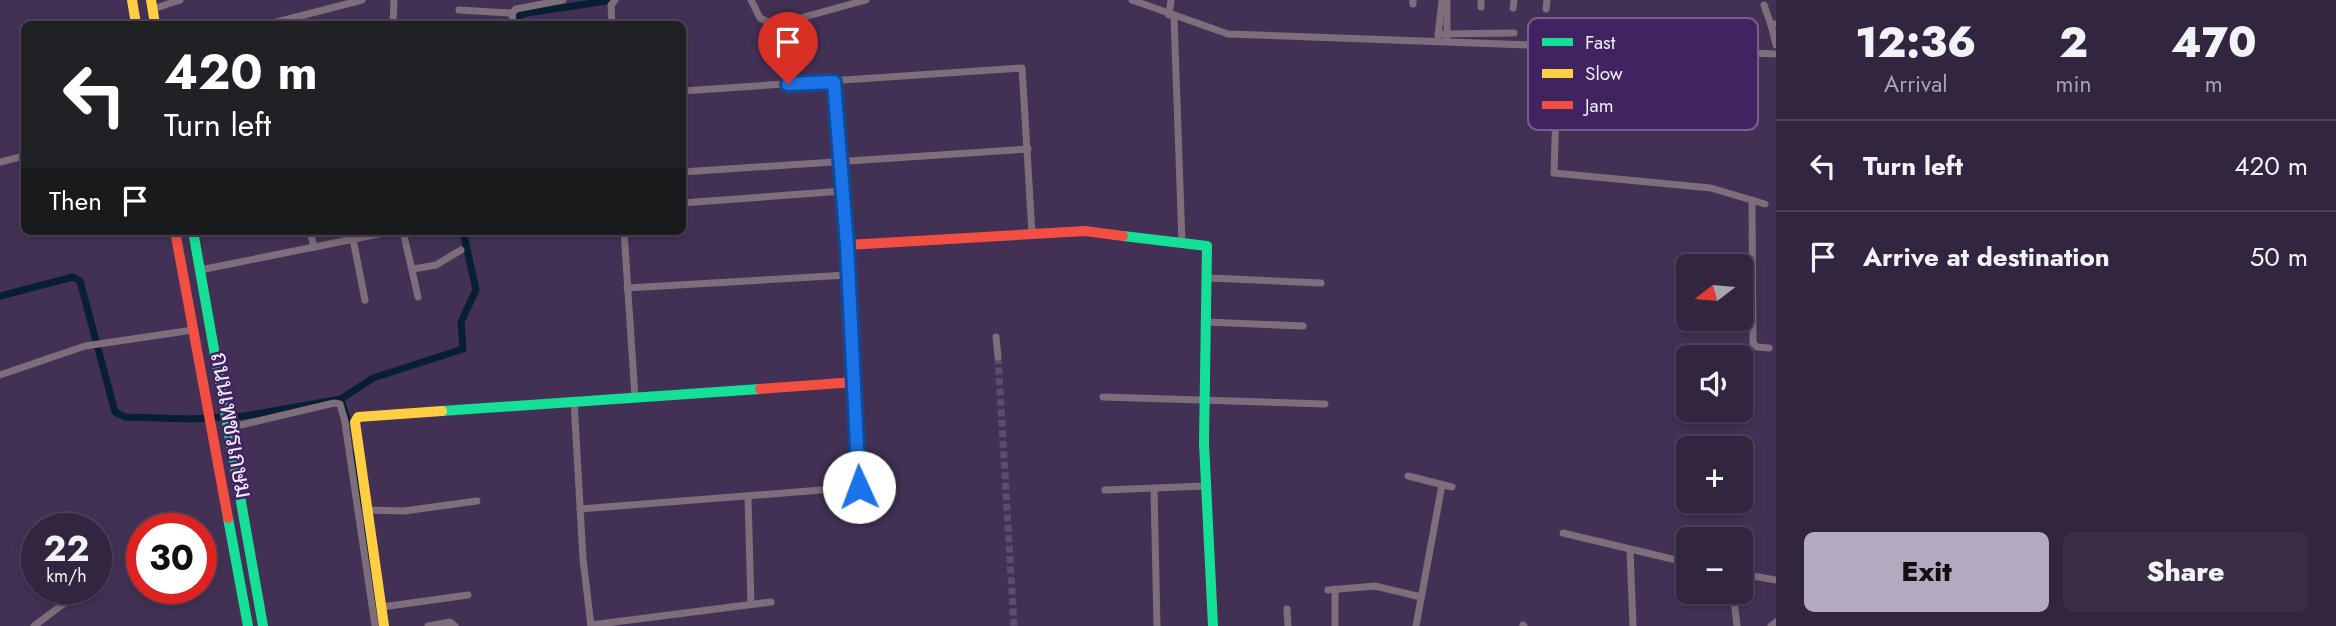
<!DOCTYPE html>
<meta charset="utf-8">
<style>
body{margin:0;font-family:Jost,Sarabun,sans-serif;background:#3a2d46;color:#f1f3f6;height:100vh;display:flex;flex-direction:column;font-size:26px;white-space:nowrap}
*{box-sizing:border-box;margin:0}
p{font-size:23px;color:#a8a5b0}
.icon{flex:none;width:38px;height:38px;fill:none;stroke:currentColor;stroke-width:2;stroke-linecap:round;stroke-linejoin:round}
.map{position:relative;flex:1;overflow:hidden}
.panel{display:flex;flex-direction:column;background:#32253f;width:560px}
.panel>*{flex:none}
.banner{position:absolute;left:21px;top:21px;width:665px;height:214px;border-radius:10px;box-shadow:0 4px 10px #0003,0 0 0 2px #4d4259;background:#202124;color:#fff;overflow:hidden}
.needle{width:46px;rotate:254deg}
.buttons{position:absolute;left:1676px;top:254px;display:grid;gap:14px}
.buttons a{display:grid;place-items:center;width:77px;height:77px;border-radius:10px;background:#32253f;box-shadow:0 4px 10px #0003,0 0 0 2px #4d4259;font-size:35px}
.speed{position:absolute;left:21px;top:513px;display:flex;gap:14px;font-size:35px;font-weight:700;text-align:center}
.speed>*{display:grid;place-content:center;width:91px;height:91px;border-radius:50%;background:#32253f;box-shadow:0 4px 10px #0003,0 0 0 2px #4d4259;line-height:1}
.speed small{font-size:18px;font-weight:400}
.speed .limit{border:10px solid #d22;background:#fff;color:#111}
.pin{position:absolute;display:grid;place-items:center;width:60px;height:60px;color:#fff;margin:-72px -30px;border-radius:50% 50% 50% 0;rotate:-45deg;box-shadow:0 0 7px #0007}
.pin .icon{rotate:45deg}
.me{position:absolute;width:77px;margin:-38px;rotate:358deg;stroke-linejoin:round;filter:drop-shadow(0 0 5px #0008)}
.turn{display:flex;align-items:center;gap:24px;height:147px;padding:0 28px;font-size:32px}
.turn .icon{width:91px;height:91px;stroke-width:2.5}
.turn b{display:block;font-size:49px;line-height:60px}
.then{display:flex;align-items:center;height:66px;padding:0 28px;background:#0003;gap:14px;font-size:26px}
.eta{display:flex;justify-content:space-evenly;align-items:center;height:119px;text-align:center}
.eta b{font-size:42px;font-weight:800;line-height:49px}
.button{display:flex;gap:14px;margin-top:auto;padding:14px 28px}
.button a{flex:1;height:80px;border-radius:10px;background:#b4aac0;color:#111;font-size:28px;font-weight:800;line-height:80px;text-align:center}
.button a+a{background:#3a2d46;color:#f1f3f6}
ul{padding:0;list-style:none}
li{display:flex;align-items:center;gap:21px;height:91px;padding:0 28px;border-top:2px solid #4d4259}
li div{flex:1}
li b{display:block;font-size:26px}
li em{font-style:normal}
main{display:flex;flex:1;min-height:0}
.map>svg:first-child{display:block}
</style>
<main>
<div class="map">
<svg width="1776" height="626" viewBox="0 0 1776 626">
<rect width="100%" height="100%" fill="#423154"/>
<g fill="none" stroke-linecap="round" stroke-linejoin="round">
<!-- canal -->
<g stroke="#081e31" stroke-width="7">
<polyline points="518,24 520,15 527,13 613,0"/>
<polyline points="0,296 73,277 80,281 115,412 125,417 191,419 244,416 341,399 373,378 463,349 461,322 476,290 463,231"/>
<polyline points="341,399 348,422"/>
<polyline points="353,454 361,505"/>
<polyline points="365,530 376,612"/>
</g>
<!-- street-tunnel -->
<polyline stroke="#5c4d6d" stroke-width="7" stroke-dasharray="7 3.5" stroke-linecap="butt" points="998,357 1014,626"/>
<!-- street -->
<g stroke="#7e6d7a" stroke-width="7">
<polyline points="751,0 760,18 775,25 866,0"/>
<polyline points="1132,0 1228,34 1776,54"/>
<polyline points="1447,0 1447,38"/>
<polyline points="1413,4 1413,0"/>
<polyline points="1764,5 1771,25"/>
<polyline points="1481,7 1481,0"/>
<polyline points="1513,8 1514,0"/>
<polyline points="153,9 180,0"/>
<polyline points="1546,9 1547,0"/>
<polyline points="459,10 512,13"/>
<polyline points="1169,15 1171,0"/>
<polyline points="1174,17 1182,243"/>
<polyline points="269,24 362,0"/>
<polyline points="393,24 394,0"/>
<polyline points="513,24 512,13 516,9 563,0"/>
<polyline points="612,24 611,5 615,0"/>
<polyline points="1776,24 1771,25 1776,45"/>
<polyline points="1438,34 1514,33"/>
<polyline points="1438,36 1442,0"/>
<polyline points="1558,46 1554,173 1711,188 1765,204"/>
<polyline points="682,91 1022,68 1032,233"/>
<polyline points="0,162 24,156"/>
<polyline points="682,172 1028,149"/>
<polyline points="1752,200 1753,343 1757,347 1769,348"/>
<polyline points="682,203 843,191"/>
<polyline points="310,231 314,247"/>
<polyline points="403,231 418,297"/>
<polyline points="624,231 635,398"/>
<polyline points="353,239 365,300"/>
<polyline points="413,269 436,265 461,250"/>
<polyline points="200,270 394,231"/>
<polyline points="1209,278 1321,283"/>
<polyline points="627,288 848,275"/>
<polyline points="1207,322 1303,326"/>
<polyline points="996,337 998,357"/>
<polyline points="0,375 85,346 193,330"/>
<polyline points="1103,397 1325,404"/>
<polyline points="574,401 583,559 591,626"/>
<polyline points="345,423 375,626"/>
<polyline points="228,428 334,403 340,404 346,425"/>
<polyline points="1408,476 1452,487"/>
<polyline points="1154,489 1157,626"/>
<polyline points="1105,490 1205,486"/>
<polyline points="748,497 751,604"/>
<polyline points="580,509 859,487 847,245 833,82"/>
<polyline points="369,510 404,511 477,501"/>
<polyline points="1563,533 1689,563"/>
<polyline points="1630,550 1633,626"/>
<polyline points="1741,574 1776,580"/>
<polyline points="1335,589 1335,626"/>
<polyline points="1328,590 1375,586 1421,597"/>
<polyline points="1733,592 1737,626"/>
<polyline points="382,607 468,595"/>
<polyline points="1287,609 1288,626"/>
<polyline points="591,625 771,602"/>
<polyline points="1523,625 1524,626"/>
<polyline points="34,626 66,602"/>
<polyline points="428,626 450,622 455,626"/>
<polyline points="1416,626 1442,485"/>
<polyline points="1771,626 1776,622"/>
</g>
<!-- fast -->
<g stroke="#16e098" stroke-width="10">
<polyline points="193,231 263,626"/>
<polyline points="1123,236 1207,246 1204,443 1213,626"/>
<polyline points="442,411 760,389"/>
<polyline points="228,518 248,626"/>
</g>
<!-- slow -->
<g stroke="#ffcf43" stroke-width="10">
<polyline points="132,0 136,24"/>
<polyline points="151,0 155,24"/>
<polyline points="384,626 355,422 358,417 442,411"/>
</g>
<!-- jam -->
<g stroke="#f24e42" stroke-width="10">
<polyline points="175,231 228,518"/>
<polyline points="847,245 1085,231 1123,236"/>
<polyline points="760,389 855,382"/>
</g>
</g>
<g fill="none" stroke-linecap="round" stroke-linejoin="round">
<!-- route casing -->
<g stroke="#114b97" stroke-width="18">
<polyline id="route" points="788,84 834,82 847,245 859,487"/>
</g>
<!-- route -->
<use href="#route" stroke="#1a73e8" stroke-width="12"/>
</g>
<g text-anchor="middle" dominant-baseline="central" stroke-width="5" stroke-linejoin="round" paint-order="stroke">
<!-- street labels -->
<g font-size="24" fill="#f1ebfa" stroke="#412362">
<text transform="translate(232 425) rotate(80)">ถนนเพชรเกษม</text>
</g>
</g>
<!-- legend -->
<rect x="1528" y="18" width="230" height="112" rx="10" fill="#412362" stroke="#765f90" stroke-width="2"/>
<rect x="1542" y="38" width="31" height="8" fill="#16e098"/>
<rect x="1542" y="69" width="31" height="9" fill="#ffcf43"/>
<rect x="1542" y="101" width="31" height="8" fill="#f24e42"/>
<g font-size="19" fill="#f1ebfa">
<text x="1585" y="49">Fast</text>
<text x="1585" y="80">Slow</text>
<text x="1585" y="112">Jam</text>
</g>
</svg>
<div class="buttons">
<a><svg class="needle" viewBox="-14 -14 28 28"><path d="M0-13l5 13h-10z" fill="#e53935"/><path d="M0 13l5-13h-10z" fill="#a8a5b0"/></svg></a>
<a><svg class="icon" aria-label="sound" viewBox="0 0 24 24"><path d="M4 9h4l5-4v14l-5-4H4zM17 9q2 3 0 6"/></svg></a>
<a>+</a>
<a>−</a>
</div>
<div class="speed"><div>22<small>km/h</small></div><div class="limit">30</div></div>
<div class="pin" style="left:788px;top:84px;background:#d93025"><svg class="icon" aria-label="arrive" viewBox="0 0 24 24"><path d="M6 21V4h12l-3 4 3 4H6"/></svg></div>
<svg class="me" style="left:859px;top:487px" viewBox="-20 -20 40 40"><circle r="19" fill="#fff"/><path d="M0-13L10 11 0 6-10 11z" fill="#1a73e8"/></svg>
<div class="banner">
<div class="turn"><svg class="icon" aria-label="left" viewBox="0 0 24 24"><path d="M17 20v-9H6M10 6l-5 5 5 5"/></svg><div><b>420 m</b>Turn left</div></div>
<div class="then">Then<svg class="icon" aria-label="arrive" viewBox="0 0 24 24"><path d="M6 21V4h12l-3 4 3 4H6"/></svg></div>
</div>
</div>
<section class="panel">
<div class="eta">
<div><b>12:36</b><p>Arrival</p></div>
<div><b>2</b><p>min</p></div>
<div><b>470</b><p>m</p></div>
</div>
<ul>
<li><svg class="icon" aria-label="left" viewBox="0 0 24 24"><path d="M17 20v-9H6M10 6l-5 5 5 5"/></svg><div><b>Turn left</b></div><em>420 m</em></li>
<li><svg class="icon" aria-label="arrive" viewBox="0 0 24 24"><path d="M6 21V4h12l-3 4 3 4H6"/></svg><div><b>Arrive at destination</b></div><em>50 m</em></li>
</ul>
<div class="button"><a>Exit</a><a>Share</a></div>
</section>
</main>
